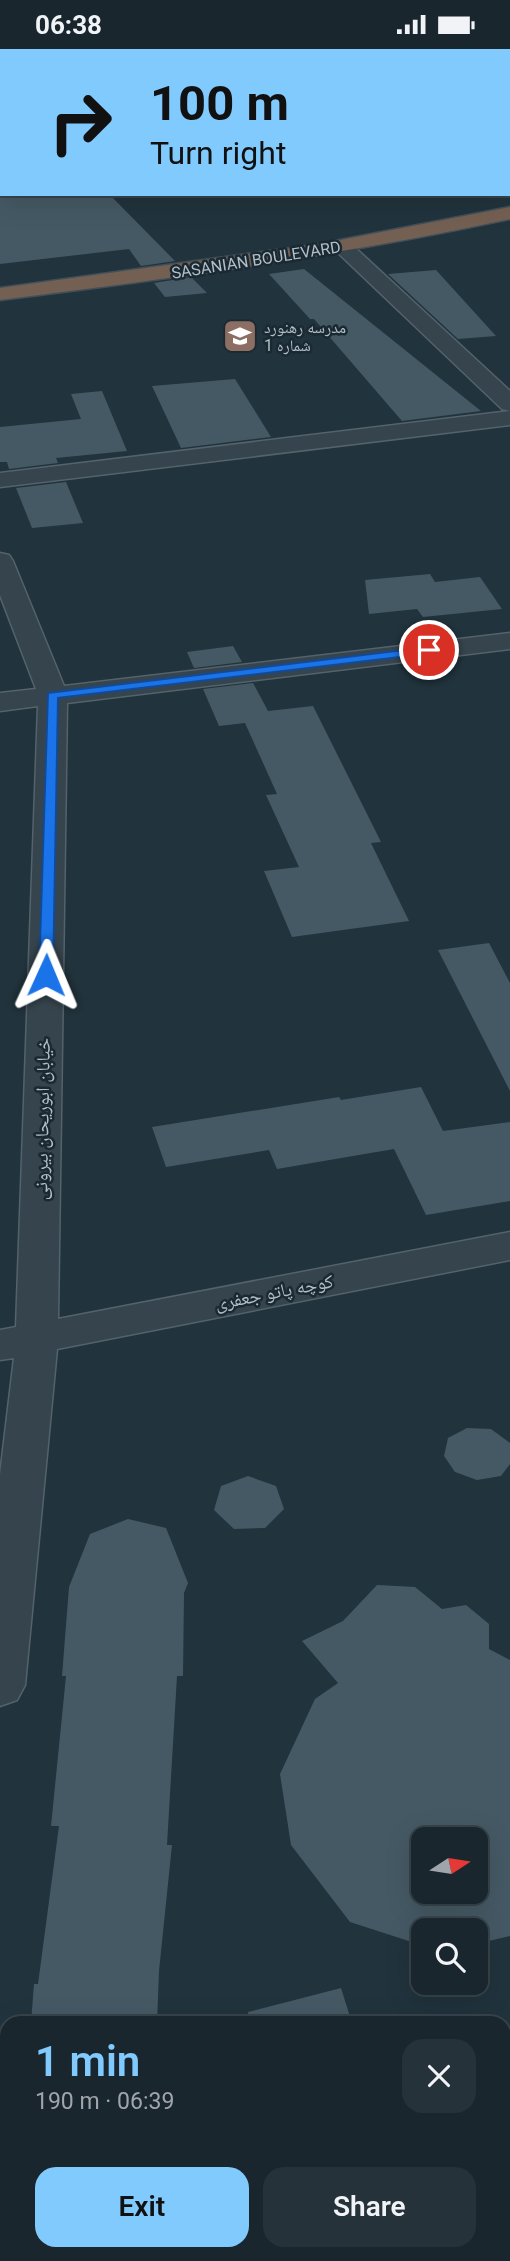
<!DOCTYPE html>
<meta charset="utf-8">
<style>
body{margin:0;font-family:Roboto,"Noto Naskh Arabic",sans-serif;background:#26323a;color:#f1f3f6;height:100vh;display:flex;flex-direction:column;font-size:26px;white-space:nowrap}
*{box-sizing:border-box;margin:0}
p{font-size:23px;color:#9fa5aa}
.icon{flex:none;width:38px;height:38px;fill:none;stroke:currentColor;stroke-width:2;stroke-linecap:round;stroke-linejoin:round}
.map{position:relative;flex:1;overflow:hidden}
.drawer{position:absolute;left:0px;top:1967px;width:511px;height:245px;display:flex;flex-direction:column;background:#19262e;border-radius:21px 21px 0 0;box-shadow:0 7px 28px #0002,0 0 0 2px #37434a}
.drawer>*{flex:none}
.top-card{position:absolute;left:0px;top:0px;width:511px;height:147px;box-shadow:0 7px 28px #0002,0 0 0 2px #37434a;background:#81cafe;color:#111;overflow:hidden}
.needle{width:46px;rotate:78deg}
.fabs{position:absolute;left:411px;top:1778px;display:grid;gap:14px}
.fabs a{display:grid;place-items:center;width:77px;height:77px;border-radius:14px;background:#19262e;box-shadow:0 7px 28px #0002,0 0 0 2px #37434a;font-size:35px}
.pin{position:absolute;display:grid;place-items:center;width:60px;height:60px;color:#fff;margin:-30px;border:4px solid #fff;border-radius:50%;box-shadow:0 2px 7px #0007}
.me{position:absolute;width:77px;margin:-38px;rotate:1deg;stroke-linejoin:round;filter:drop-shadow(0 0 5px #0008)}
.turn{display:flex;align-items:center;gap:24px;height:147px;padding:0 35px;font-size:32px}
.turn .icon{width:91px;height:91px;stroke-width:2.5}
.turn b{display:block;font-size:49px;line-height:60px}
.round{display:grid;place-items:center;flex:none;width:74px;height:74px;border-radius:21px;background:#26323a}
.head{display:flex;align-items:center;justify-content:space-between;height:119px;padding:0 35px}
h1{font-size:42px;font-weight:600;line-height:52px;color:#81cafe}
.button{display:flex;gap:14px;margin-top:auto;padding:14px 35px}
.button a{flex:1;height:80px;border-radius:21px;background:#81cafe;color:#111;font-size:28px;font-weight:600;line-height:80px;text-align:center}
.button a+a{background:#26323a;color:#f1f3f6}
.status{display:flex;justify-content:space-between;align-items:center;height:49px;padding:0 35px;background:#19262e;direction:ltr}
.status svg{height:19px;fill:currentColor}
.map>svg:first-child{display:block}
</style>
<div class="status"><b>06:38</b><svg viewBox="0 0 49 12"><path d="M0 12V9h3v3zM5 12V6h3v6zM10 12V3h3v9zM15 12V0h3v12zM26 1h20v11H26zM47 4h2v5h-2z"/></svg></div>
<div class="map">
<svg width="510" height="2212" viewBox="0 0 510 2212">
<rect width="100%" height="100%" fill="#21333d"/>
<!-- building -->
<g fill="#455964" fill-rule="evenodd">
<polygon points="0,130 2,145 109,145 175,212 141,217 129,200 0,215"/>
<polygon points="304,220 481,362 402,372 314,270 310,270 269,225"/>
<polygon points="436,221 496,287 458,290 388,225"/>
<polygon points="191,228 207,244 165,248 154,234"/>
<polygon points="235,330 271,388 181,399 152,337"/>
<polygon points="102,342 127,402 56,409 58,414 9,420 7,413 0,413 0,378 81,370 71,345"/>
<polygon points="66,433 83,474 32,479 16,439"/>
<polygon points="430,525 435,533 480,528 502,560 423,568 417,560 369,565 365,531"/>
<polygon points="233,597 242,613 194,619 187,603"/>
<polygon points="253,634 268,662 313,657 381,793 371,794 409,872 292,888 264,822 299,818 266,746 277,745 245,674 219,677 203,640"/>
<polygon points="489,894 510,934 510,1042 438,901"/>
<polygon points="421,1038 443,1082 510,1073 510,1152 426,1166 394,1100 277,1120 269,1101 166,1118 152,1078 339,1048 341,1051"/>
<polygon points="467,1379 491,1380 510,1394 510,1415 501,1427 477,1431 455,1423 444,1407 448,1389"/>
<polygon points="248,1427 276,1437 284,1460 265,1479 234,1480 214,1461 221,1437"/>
<polygon points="128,1470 166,1479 188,1534 184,1544 183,1627 177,1627 167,1796 172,1796 159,1922 157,1974 31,1974 34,1935 38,1935 59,1777 51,1777 66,1627 62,1627 69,1538 90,1485"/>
<path d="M377,1536L415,1538L442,1560L466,1556L489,1575V1600L510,1611V1887L476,1895V1881H424V1897L350,1873L291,1796L280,1725L315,1650L338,1634L302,1592L343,1572ZM424,1790H476V1843H424Z"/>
<polygon points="341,1939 352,1974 249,1974 248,1963"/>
</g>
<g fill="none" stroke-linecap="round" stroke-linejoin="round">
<!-- minor casing -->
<g stroke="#54626b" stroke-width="3">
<g id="minor">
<polygon points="201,0 234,0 200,2"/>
<rect x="0" y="17" width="2" height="10"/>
<polygon points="343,192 350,194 510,342 510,376 0,438 0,424 510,362 502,360 336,202 333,198 336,194"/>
<polygon points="0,504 9,506 13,512 64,637 510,584 510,600 67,654 58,1270 510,1183 510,1211 57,1300 25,1636 17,1651 0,1657 0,1426 14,1309 0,1311 0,1281 16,1278 38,657 0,662 0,644 36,640 0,546"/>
</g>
</g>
<!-- highway casing -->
<g stroke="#414f58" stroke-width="3">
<path id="highway" d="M510,158V170C341,206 171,230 0,251V239L320,195Z"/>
</g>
<!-- minor -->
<use href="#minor" fill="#36444d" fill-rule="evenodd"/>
<!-- highway -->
<use href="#highway" fill="#746052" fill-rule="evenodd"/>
</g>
<!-- route -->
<polygon fill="#1a73e8" stroke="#114b97" stroke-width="2" points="429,598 435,601 433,604 58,649 53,926 51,929 41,929 39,926 48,644"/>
<!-- icons -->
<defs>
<g id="school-square" transform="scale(1.75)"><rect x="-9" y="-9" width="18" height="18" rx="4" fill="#8d6e63" stroke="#1b2932"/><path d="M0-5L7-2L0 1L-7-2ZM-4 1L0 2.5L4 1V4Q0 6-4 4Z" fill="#fff"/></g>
</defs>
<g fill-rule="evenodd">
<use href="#school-square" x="240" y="287"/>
</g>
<g text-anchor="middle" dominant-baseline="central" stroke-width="5" stroke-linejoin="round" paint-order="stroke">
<!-- far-street labels -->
<g font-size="16" fill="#b1bfc9" stroke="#1b2932">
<text transform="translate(256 211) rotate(-9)">SASANIAN BOULEVARD</text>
</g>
<!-- far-poi labels -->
<g font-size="16" fill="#b1bfc9" stroke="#1b2932" text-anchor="start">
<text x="264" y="278">مدرسه رهنورد<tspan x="264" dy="18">شماره 1</tspan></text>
</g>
<!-- street labels -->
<g font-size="19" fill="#b1bfc9" stroke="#1b2932">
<text transform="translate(42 1070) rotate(-89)">خیابان ابوریحان بیرونی</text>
<text transform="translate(274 1243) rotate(-11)">کوچه پاتو جعفری</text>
</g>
</g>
</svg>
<div class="fabs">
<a><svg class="needle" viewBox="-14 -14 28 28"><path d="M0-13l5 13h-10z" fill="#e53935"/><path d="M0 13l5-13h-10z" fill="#9fa5aa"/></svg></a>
<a><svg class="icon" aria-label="search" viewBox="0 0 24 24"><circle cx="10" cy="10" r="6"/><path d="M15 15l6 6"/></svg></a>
</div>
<div class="pin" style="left:429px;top:601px;background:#d93025"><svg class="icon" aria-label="arrive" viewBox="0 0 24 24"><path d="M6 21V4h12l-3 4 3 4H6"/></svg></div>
<svg class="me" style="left:46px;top:926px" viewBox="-20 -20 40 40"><path d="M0-17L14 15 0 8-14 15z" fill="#1a73e8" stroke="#fff" stroke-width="4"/></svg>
<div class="top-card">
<div class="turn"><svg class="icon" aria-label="right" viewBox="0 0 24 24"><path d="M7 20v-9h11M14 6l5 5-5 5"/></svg><div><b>100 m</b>Turn right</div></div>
</div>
<section class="drawer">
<div class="head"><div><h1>1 min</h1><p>190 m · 06:39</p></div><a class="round"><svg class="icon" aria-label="close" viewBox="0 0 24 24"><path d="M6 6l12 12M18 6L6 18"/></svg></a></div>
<div class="button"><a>Exit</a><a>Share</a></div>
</section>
</div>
